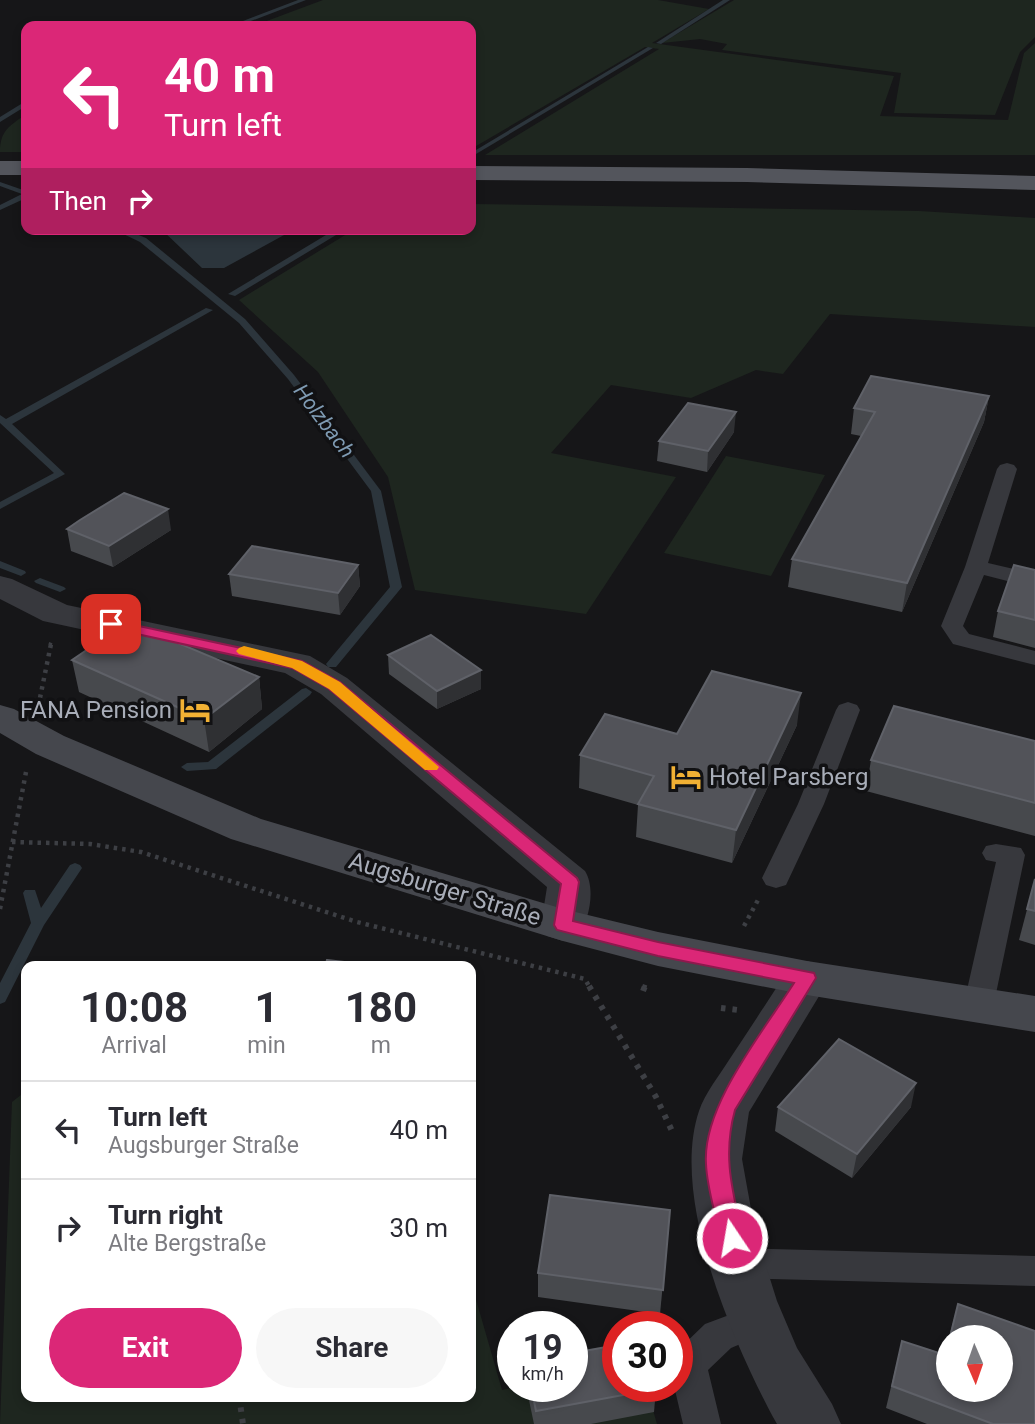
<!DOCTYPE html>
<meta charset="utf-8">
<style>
body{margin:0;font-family:Roboto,sans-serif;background:#f7f7f7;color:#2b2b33;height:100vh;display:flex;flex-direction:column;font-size:26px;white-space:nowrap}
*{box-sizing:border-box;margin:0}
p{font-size:23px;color:#7c7c81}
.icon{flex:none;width:38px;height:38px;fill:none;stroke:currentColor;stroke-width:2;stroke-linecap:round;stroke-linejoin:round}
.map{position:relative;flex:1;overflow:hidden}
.drawer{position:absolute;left:21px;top:961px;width:455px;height:441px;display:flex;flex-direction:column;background:#fff;border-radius:14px;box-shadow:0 4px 10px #0003}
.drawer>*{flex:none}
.guide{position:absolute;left:21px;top:21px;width:455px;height:214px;border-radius:14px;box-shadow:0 4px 10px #0003;background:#db2777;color:#fff;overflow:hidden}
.needle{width:46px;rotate:178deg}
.buttons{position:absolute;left:936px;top:1325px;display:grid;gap:14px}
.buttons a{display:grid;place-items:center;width:77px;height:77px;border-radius:50%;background:#fff;box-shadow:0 4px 10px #0003;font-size:35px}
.speed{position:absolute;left:497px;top:1311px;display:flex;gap:14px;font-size:35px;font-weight:700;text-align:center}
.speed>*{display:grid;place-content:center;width:91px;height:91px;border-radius:50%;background:#fff;box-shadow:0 4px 10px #0003;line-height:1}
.speed small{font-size:18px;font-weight:400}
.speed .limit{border:10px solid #d22;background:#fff;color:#111}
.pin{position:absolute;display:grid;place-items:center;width:60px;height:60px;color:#fff;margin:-30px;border-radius:14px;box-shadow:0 4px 10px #0006}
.me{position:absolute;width:77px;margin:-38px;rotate:348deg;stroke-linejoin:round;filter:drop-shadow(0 0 5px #0008)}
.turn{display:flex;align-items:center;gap:24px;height:147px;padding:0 28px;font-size:32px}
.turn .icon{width:91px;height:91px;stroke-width:2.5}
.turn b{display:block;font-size:49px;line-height:60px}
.then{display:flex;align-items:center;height:66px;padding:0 28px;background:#0003;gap:14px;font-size:26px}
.eta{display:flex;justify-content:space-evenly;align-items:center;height:119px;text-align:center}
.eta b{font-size:42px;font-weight:700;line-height:49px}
.cta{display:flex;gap:14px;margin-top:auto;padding:14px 28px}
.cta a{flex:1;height:80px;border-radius:42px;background:#db2777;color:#fff;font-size:28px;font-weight:700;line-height:80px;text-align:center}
.cta a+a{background:#f7f7f7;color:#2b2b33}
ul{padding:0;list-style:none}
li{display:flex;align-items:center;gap:21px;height:98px;padding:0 28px;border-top:2px solid #e1e1e2}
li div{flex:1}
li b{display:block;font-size:26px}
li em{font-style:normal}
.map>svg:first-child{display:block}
</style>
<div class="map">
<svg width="1035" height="1424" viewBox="0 0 1035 1424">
<rect width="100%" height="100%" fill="#161618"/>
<!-- green -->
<g fill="#1e261f">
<polygon points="323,0 658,0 709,9 652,43 894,76 880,116 1008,120 1024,53 1035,43 1035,155 485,155 659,49 645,47 471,149 471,26 253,26"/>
<polygon points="734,0 1035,0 1035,37 1020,52 995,115 894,113 901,73 722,50 727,44 700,39 662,43"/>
<path d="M26,114V152H0C0,130 10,126 26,114Z"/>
<polygon points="471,204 919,211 1035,218 1035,327 830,314 783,374 756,370 691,398 611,385 551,453 676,477 586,614 415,590 388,477 318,372 239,300 355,229 471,229"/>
<polygon points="726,456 825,475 771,576 664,553"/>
<polygon points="26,1091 26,1396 471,1396 471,1282 502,1390 521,1386 646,1386 657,1424 0,1424 12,1102"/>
</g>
<!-- water -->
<polygon fill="#2c353c" points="161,229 201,229 201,233 218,229 295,229 224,268 202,268"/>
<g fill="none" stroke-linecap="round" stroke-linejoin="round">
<!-- stream -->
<g fill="#2c353c" fill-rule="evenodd">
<polygon points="298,0 306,0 238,26 230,26"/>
<polygon points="723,0 730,0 661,44 656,43"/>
<polygon points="648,47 653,48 476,154 471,153"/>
<polygon points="26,101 26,106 0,122 0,117"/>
<polygon points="0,182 26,191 26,198 0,210 0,205 22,194 0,186"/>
<polygon points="113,229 124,229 146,238 245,319 294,375 381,491 402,587 336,667 328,667 326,664 390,587 371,491 288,379 239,323 140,242"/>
<polygon points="336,229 346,229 235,296 228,294"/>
<polygon points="206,308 213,310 12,424 65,474 0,509 0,502 54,473 0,423 0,415 6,419"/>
<polygon points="0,561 25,571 26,573 21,576 0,568"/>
<polygon points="40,578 64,587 66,589 60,592 36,583 34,581"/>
<polygon points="306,688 312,692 310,695 216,769 187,771 181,767 187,763 208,762 302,689"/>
<polygon points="75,863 80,865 82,868 44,925 5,1002 0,1004 0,983 31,923 23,893 25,890 35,890 41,908 70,865"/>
</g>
<!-- path-far2 -->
<polyline stroke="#3d3f44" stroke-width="3.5" stroke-dasharray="2.5 4.5" stroke-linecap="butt" points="50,645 51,642"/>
<!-- path-far1 -->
<g stroke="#3d3f44" stroke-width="4.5" stroke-dasharray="3.5 5" stroke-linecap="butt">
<polyline points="40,698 51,644"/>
<polyline points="12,842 90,844 141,852 357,922 585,979 590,988"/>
<polyline points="0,909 26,772"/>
<polyline points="744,926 758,900"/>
<polyline points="644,988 646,982"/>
</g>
<!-- path -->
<g stroke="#3d3f44" stroke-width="6" stroke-dasharray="4.5 7" stroke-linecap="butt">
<polyline points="589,986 656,1097 673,1133"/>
<polyline points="643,991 645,986"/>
<polyline points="721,1008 738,1010"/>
<polyline points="239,1396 243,1424"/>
</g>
<!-- lane -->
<g fill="#37383d" fill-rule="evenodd">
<polygon points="1007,463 1014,465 1017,469 988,563 1035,574 1035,588 984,575 963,626 969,634 1035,651 1035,665 953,644 941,626 965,567 997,469 1000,465"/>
<polygon points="848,702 857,705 860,710 824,804 786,885 776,888 766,885 762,878 798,804 836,710 839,705"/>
<polygon points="996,844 1021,848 1025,855 994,1003 990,1011 979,1014 968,1011 964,1003 996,862 986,860 982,853 986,846"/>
<polygon points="737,1248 1035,1256 1035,1286 737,1278 725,1274 720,1263 725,1252"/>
<polygon points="756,1305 769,1310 774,1321 769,1332 731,1348 708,1370 721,1424 683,1424 674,1386 677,1386 677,1351 705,1324"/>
</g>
<!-- street -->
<g fill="#37383d" fill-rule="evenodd">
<path d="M0,576L12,579L67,605L310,656L347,678L585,871C596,889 589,919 579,936L563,941L547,936L541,925L547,887L321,694L285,673L43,621L0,599Z"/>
<path d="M807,961L823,966L830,978L749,1112L742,1159L755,1231L777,1301L797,1348L832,1404L841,1424H777L773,1417C732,1340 670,1197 699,1111C705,1093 719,1076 729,1060C750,1029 770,997 791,966Z"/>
</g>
<!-- secondary -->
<polygon fill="#45474d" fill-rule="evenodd" points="0,705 14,709 64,736 261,819 563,909 658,932 807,961 1035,996 1035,1032 807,995 658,966 563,941 231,839 36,754 0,733"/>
<!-- primary -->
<g fill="#53555c" fill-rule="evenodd">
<rect x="0" y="161" width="26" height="14"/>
<polygon points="471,166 747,168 1035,176 1035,190 747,182 471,180"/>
</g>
</g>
<!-- wall -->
<g fill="#47494d">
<polygon points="989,396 984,422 902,612 788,587 792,559 861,436 851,434 854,408"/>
<polygon points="734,432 707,472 657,461 659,441"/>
<polygon points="67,529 171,530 113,567 71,551"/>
<polygon points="358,565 360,586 340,615 232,596 229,574"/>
<polygon points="1035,570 1035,648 993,637 998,611"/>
<polygon points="388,655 481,689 437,709 389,674"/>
<polygon points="72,660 259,677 262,709 209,752 79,692"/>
<polygon points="797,725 732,863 636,837 638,805 579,788 580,755 677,734"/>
<polygon points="1035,741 1035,836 866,791 871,760"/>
<polygon points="1035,879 1035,945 1019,940"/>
<polygon points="778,1107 911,1107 852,1178 775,1131"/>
<polygon points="670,1210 660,1314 538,1297 538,1273"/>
<polygon points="958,1304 1035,1331 1035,1424 927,1424 886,1408 902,1341 944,1354 948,1338 948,1390 1001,1390 1001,1337 949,1337"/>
<polygon points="526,1386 572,1386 656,1389 654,1412 591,1424 534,1424"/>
</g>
<!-- shaded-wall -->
<g fill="#2f3033">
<polygon points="989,396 984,422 902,612 907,583"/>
<polygon points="736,412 734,432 707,472 708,451"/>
<polygon points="168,509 171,530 113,567 109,546"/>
<polygon points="358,565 360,586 340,615 338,593"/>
<polygon points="481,670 481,689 437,709 437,691"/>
<polygon points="259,677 262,709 209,752 204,719"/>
<polygon points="801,693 797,725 732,863 736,830"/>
<polygon points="916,1083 911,1107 852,1178 857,1154"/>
</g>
<!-- building -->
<g fill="#525359" stroke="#5f6168" stroke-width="2">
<polygon points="871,376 989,396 907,583 792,559 875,412 854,408"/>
<polygon points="688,403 736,412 708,451 659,441"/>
<polygon points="124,493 168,509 109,546 67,529 80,520"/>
<polygon points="252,546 358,565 338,593 229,574"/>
<polygon points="1014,565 1035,570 1035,620 998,611"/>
<polygon points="128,622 259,677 204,719 72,660"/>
<polygon points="431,635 481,670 437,691 388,655"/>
<polygon points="712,671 801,693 736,830 638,804 654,776 580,755 605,714 677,734"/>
<polygon points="894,706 1035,741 1035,803 871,760"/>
<polygon points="1035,879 1035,911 1027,909"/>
<polygon points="327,960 379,966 325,966"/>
<polygon points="839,1039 916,1083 857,1154 778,1107"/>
<polygon points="550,1195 670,1210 663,1290 538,1273"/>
<polygon points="958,1304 1035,1331 1035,1424 993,1424 892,1386 902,1341 945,1355 948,1341 948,1390 1001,1390 1001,1337 950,1337"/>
<polygon points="618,1345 618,1386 655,1386 656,1389 536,1411 531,1386 572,1386 572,1353"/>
</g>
<!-- route -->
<path fill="#db2777" stroke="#8e194d" stroke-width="2" d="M111,620L302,661L340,682L577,878L579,882L573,921L658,942L814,973L816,978L735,1110C722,1157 733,1192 743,1238L739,1245L732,1248L724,1245L720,1238C716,1214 707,1189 706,1164C702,1106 763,1032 794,983L658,956L557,930L554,925L561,884L329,689L292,668L105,627L103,624Z"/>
<!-- slow -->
<polygon fill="#f59e0b" points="244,646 302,661 340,682 439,767 437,770 425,770 329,689 292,668 239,654 236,651 239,648"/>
<!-- icons -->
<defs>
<g id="hotel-bare" transform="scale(2.415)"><path d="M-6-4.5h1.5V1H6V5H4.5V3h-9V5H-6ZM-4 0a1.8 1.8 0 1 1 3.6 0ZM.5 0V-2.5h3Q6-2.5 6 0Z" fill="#f2b134" stroke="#111113" stroke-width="2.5" paint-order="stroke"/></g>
</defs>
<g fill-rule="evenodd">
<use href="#hotel-bare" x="195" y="710"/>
<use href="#hotel-bare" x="686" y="777"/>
</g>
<g text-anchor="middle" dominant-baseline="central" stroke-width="7" stroke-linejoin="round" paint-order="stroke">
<!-- far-water labels -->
<g font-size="21" font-style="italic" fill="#7f9bb3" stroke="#111113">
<text transform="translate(324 421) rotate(53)">Holzbach</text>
</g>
<!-- poi labels -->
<g font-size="24" fill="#a8adb8" stroke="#111113" text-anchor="end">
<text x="172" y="710">FANA Pension</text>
<text x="709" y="777" text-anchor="start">Hotel Parsberg</text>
</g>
<!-- street labels -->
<g font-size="24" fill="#a8adb8" stroke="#111113">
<text transform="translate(445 889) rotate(17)">Augsburger Straße</text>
</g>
</g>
</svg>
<div class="buttons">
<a><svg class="needle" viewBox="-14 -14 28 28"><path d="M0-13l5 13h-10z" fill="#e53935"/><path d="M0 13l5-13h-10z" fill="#7c7c81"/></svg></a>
</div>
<div class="speed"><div>19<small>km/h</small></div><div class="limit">30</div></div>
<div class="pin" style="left:111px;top:624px;background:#d93025"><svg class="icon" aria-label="arrive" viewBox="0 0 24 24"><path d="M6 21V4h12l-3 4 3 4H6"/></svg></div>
<svg class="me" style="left:732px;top:1238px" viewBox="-20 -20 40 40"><circle r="17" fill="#db2777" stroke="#fff" stroke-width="3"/><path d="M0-11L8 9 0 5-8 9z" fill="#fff"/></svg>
<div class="guide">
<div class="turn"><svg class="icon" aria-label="left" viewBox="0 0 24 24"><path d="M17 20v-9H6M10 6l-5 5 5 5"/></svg><div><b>40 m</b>Turn left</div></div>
<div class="then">Then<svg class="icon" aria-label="right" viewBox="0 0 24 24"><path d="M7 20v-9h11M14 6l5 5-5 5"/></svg></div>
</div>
<section class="drawer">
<div class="eta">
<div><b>10:08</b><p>Arrival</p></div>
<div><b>1</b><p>min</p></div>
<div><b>180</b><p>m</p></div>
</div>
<ul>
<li><svg class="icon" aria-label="left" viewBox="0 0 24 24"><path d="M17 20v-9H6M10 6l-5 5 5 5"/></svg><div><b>Turn left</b><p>Augsburger Straße</p></div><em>40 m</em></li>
<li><svg class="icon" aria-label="right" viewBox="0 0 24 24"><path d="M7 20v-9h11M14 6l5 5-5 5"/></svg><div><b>Turn right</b><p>Alte Bergstraße</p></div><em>30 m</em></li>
</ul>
<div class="cta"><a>Exit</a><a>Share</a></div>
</section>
</div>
